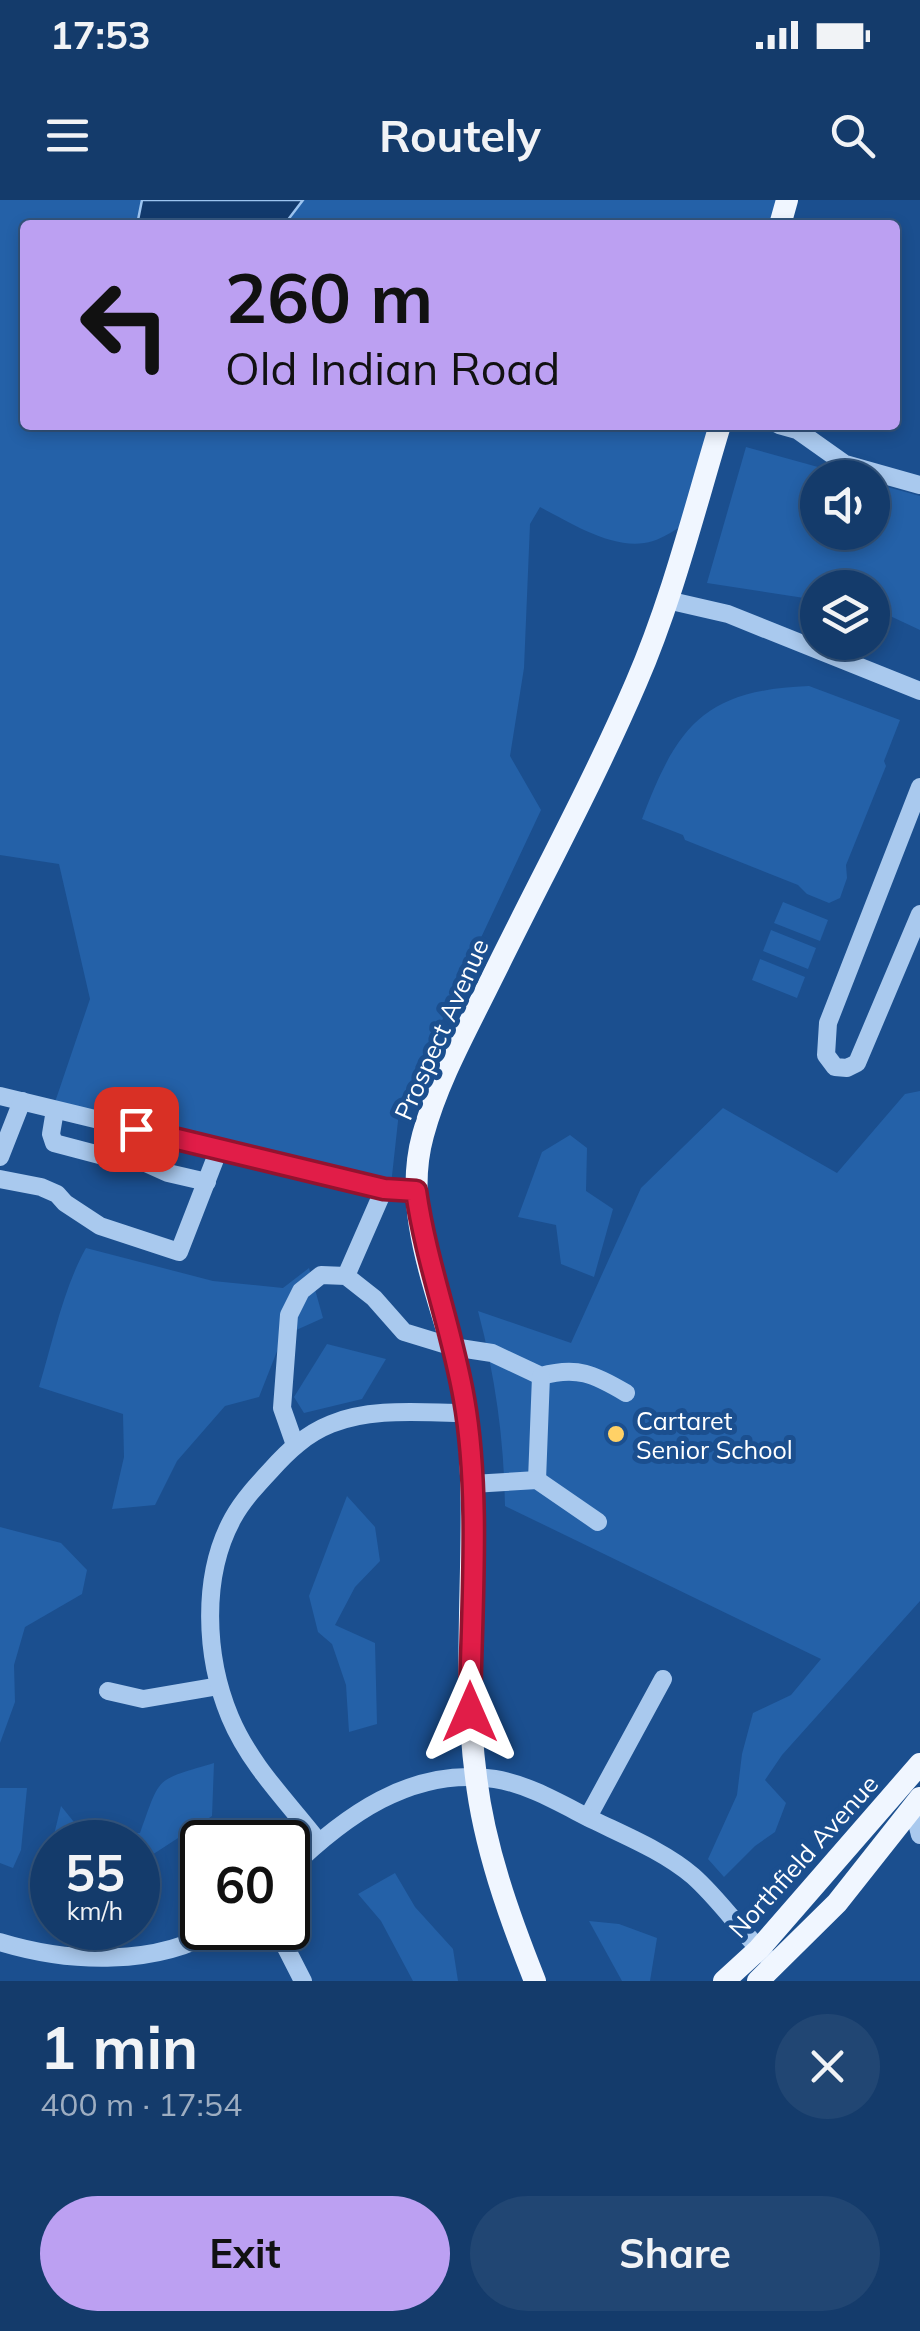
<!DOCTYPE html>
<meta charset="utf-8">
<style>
body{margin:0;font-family:Mulish,sans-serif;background:#214673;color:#f1f3f6;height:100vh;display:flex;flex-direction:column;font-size:38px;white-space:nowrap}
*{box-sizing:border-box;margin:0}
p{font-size:32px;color:#9dadc1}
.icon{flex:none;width:55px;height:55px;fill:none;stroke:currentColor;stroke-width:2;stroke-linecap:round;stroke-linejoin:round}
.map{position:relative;height:1781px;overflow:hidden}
.panel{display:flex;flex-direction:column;background:#143b6b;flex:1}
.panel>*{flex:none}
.top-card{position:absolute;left:20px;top:20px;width:880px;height:210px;border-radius:10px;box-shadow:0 5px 15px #0003,0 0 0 2px #33557e;background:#bca0f2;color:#111;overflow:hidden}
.fabs{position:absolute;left:800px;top:260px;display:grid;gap:20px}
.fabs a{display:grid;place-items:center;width:90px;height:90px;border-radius:50%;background:#143b6b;box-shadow:0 5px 15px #0003,0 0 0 2px #33557e;font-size:50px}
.speed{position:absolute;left:30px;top:1620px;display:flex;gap:20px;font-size:50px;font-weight:700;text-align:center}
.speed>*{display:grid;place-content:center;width:130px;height:130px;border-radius:50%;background:#143b6b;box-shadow:0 5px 15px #0003,0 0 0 2px #33557e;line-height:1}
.speed small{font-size:25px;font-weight:400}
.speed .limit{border:5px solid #111;border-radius:15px;background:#fff;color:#111}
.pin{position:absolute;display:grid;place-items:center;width:85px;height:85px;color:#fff;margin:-42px;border-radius:20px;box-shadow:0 5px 15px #0006}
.me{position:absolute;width:110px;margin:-55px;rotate:0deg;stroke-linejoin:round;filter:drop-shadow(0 0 8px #0008)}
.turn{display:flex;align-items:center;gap:35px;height:210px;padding:0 40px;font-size:45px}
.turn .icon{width:130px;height:130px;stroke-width:2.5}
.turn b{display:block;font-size:70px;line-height:85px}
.round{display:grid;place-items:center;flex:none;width:105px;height:105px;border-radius:52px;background:#214673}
.headline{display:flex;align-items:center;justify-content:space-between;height:170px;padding:0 40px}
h1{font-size:60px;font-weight:700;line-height:75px}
.primary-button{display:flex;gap:20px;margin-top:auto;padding:20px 40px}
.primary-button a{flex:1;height:115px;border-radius:60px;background:#bca0f2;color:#111;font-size:40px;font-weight:700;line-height:115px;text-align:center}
.primary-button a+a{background:#214673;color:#f1f3f6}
.status{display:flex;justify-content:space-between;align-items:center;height:70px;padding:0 50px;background:#143b6b;direction:ltr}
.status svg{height:28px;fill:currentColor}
header{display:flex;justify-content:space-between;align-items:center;height:130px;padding:0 40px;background:#143b6b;font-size:45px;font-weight:700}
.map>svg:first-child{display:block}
</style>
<div class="status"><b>17:53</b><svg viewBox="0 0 49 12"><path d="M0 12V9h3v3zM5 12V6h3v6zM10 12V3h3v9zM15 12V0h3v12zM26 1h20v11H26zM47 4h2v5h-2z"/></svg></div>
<header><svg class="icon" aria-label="menu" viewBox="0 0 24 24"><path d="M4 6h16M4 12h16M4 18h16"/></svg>Routely<svg class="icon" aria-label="search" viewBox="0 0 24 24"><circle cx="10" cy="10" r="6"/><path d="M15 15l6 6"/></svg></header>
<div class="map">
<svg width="920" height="1781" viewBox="0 0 920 1781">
<rect width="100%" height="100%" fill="#1b4f8f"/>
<!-- green -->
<g fill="#2461a8">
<path d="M0,0H777L769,25H25V225H710L682,326C673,331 663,338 653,341C617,353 571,323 540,307L530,324L524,468L510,556L541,610L399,912L391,985L53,908L90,799L59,664L0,655Z"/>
<polygon points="746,247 854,277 818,278 818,332 872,332 873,283 920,296 920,430 873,408 872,388 818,388 817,400 707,383"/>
<path d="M809,486L900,520L884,561L886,566L846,665L847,678L840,698L829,703L807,694L798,685L685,640L683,635L642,619C677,526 704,490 809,486Z"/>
<polygon points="783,702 828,720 820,741 774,723"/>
<polygon points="771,730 816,748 808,769 763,751"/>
<polygon points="760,759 805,777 797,798 752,780"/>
<path d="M920,891V1401L782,1555L765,1580L786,1603L775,1632L755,1646L724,1677L708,1659L737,1595L742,1554L753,1513L791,1495L821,1459L505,1306C504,1239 495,1175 478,1111L571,1143L641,988L723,908L837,973L905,894Z"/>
<polygon points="570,935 587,948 586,991 613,1009 594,1077 561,1064 556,1025 518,1017 542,952"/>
<path d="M86,1048L213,1081L283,1088L309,1068L323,1118L283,1136L259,1197L225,1206L177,1261L155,1305L112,1309L124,1257L123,1214L39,1187C53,1141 63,1089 86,1048Z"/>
<polygon points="327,1144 386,1159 362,1199 304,1213 294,1197"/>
<polygon points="347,1296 375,1327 380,1361 355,1387 335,1425 375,1443 377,1524 349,1532 346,1485 332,1444 318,1432 309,1396"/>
<polygon points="0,1327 61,1343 87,1370 82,1394 25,1427 14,1465 15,1502 0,1543"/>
<path d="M214,1563L212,1616L138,1664V1642H52V1652L50,1651L61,1606L82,1632L140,1633C161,1575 154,1581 214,1563Z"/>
<polygon points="0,1588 27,1588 21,1650 13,1668 0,1663"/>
<polygon points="395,1673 415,1707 453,1749 458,1781 413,1781 381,1721 358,1694"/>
<polygon points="589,1721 619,1724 657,1738 650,1781 622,1781"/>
</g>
<!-- water -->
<polygon fill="#123a6d" stroke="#9cc4f0" stroke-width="2.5" points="142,0 303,0 284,25 137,25"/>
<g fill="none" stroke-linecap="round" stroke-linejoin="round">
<!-- minor -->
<g stroke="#a9c9ee" stroke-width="18">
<polyline points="779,225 797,230 845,264 920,285"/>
<polyline points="667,400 728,414 920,491"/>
<polyline points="920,587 828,823 826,855 835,867 847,868 857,863 920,714"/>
<polyline points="0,896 384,989 415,991"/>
<polyline points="55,910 51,934 54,943 111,958 128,955"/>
<polyline points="136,929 128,955 168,973 207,982"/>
<polyline points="0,957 22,901"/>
<polyline points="0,979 41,987 57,994 65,1003 100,1026 179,1052 219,949"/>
<polyline points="346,1076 384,989"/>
<path d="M295,1245L282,1208L289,1115L301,1091L321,1075L346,1076L374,1098L404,1132L453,1147L492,1153L541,1176C577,1166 594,1174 626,1193"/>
<polyline points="537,1280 541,1176"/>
<polyline points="472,1284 537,1280 598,1322"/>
<polyline points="108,1491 143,1499 219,1486"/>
<polyline points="920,1604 917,1623 920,1635"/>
<polyline points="588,1617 663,1479"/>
<path d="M318,1641C287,1601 250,1565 230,1517C205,1457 201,1376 233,1318C243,1300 257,1285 271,1270C288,1251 306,1234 331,1224C372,1207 423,1213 466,1213"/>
<path d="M288,1671C343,1617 411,1566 495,1579C528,1584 563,1605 593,1620C626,1636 665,1652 693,1676C719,1699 740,1730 765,1755"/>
<polyline points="279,1728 282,1740 303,1781"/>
<path d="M0,1742C69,1763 157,1767 220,1728"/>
</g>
<!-- major -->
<g stroke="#f0f6ff" stroke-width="22">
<polyline points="780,25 787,0"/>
<path d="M535,1781C509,1716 484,1646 476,1577C460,1457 480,1336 467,1216C456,1124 397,1029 423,935C438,880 467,829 492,778C540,680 593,583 636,483C672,400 694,311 720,225"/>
<polyline points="724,1781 759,1749 920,1564"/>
<polyline points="758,1781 837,1703 920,1598"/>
</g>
</g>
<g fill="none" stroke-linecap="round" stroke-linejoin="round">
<!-- route casing -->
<g stroke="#92132f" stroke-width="25">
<path id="route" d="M136,929L384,989L416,991C426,1062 452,1129 464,1199C481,1295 471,1414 470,1512"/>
</g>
<!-- route -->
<use href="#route" stroke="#e11d48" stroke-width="18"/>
</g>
<!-- markers -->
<circle fill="#ffd166" stroke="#1b4f8f" stroke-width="4" cx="616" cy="1234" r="10"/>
<g text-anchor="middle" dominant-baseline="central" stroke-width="10" stroke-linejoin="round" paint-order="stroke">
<!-- street labels -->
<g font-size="25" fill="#fff" stroke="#1b4f8f">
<text transform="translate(441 829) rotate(-66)">Prospect Avenue</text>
<text transform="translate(803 1656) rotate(-48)">Northfield Avenue</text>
</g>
<!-- poi labels -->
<g font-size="25" fill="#fff" stroke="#1b4f8f" text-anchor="start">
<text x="636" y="1220">Cartaret<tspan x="636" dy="29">Senior School</tspan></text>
</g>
</g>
</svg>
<div class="fabs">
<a><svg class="icon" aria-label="sound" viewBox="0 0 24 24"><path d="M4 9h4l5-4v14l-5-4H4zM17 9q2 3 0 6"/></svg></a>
<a><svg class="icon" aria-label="layers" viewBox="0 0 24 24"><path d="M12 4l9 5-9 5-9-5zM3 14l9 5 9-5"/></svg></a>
</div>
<div class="speed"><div>55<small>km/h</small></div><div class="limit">60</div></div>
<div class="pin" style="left:136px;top:929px;background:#d93025"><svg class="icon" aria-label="arrive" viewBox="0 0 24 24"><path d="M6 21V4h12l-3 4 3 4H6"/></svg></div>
<svg class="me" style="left:470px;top:1512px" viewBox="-20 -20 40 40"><path d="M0-17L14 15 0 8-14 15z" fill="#e11d48" stroke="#fff" stroke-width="4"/></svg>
<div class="top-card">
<div class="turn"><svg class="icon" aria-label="left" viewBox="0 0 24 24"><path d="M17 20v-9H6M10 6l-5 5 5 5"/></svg><div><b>260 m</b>Old Indian Road</div></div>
</div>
</div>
<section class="panel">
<div class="headline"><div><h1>1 min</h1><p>400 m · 17:54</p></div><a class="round"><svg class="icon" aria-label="close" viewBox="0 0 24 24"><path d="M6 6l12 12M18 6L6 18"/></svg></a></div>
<div class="primary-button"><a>Exit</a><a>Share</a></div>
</section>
